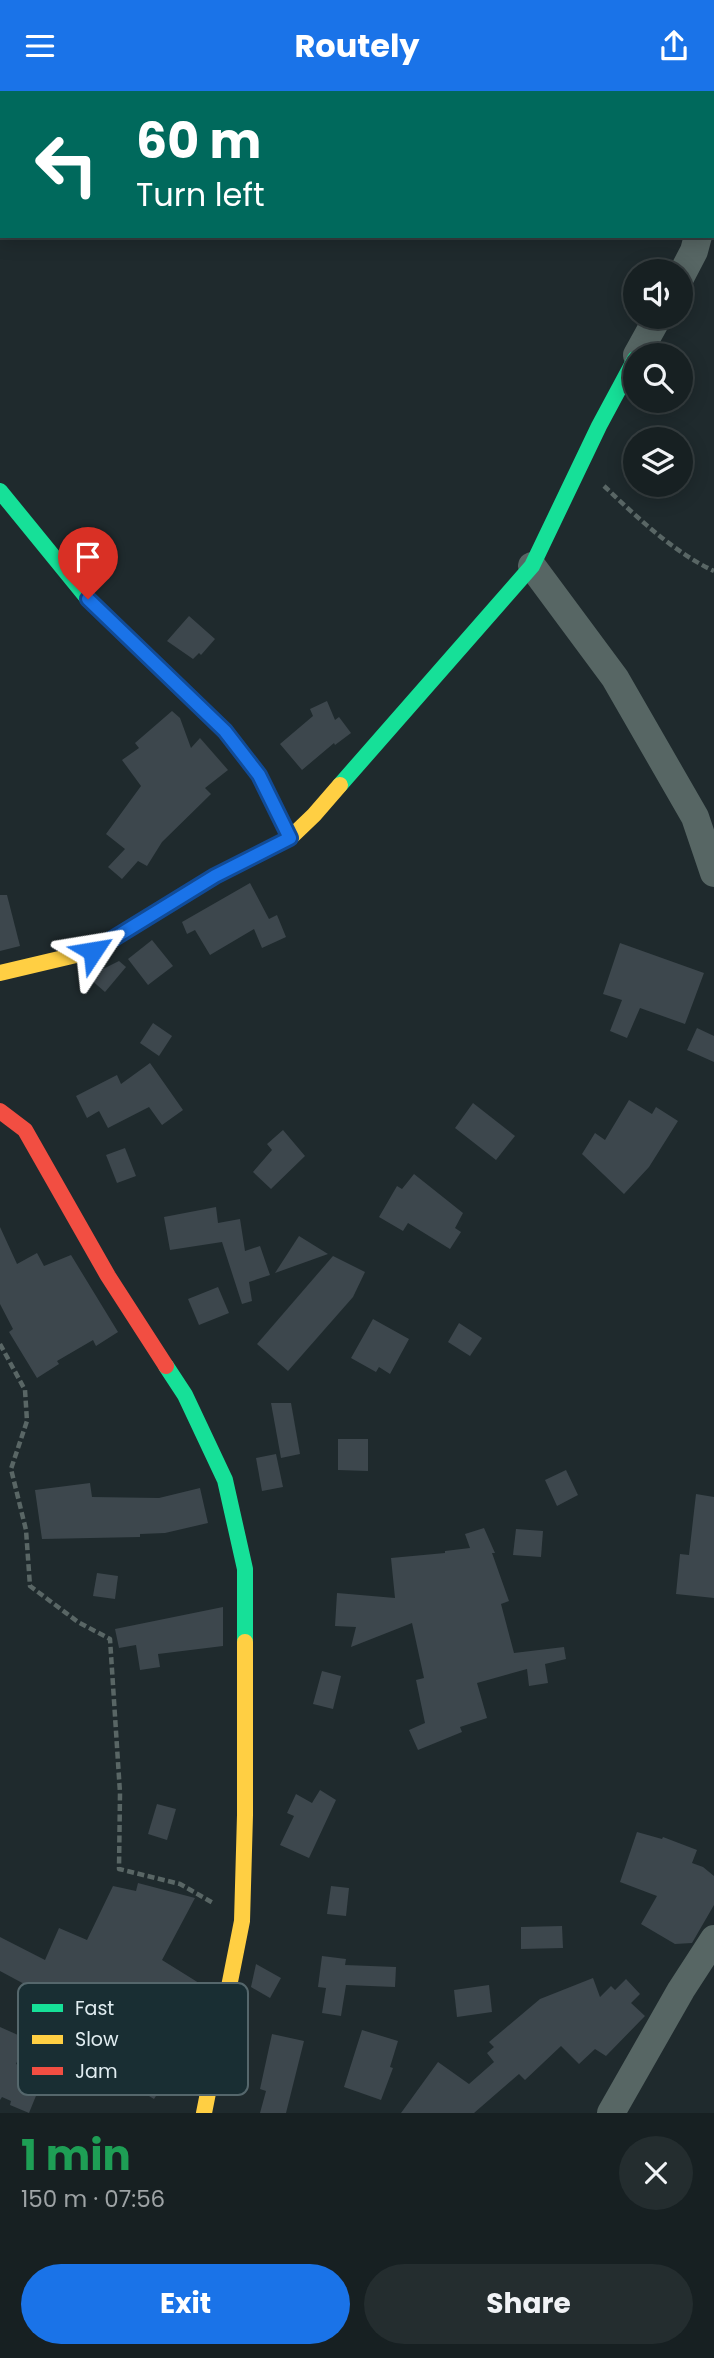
<!DOCTYPE html>
<meta charset="utf-8">
<style>
body{margin:0;font-family:Poppins,sans-serif;background:#242d2f;color:#f1f3f6;height:100vh;display:flex;flex-direction:column;font-size:26px;white-space:nowrap}
*{box-sizing:border-box;margin:0}
p{font-size:23px;color:#9ea3a5}
.icon{flex:none;width:38px;height:38px;fill:none;stroke:currentColor;stroke-width:2;stroke-linecap:round;stroke-linejoin:round}
.map{position:relative;height:2022px;overflow:hidden}
.drawer{display:flex;flex-direction:column;background:#172022;flex:1}
.drawer>*{flex:none}
.top-card{position:absolute;left:0px;top:0px;width:714px;height:147px;box-shadow:0 4px 18px #0003,0 0 0 2px #363e40;background:#00695c;color:#fff;overflow:hidden}
.buttons{position:absolute;left:623px;top:168px;display:grid;gap:14px}
.buttons a{display:grid;place-items:center;width:70px;height:70px;border-radius:50%;background:#172022;box-shadow:0 4px 18px #0003,0 0 0 2px #363e40;font-size:35px}
.pin{position:absolute;display:grid;place-items:center;width:60px;height:60px;color:#fff;margin:-72px -30px;border-radius:50% 50% 50% 0;rotate:-45deg;box-shadow:0 0 7px #0007}
.pin .icon{rotate:45deg}
.me{position:absolute;width:77px;margin:-38px;rotate:57deg;stroke-linejoin:round;filter:drop-shadow(0 0 5px #0008)}
.turn{display:flex;align-items:center;gap:24px;height:147px;padding:0 21px;font-size:32px}
.turn .icon{width:91px;height:91px;stroke-width:2.5}
.turn b{display:block;font-size:49px;line-height:60px}
.round{display:grid;place-items:center;flex:none;width:74px;height:74px;border-radius:37px;background:#242d2f}
.summary{display:flex;align-items:center;justify-content:space-between;height:119px;padding:0 21px}
h1{font-size:42px;font-weight:700;line-height:52px;color:#1e9e55}
.action{display:flex;gap:14px;margin-top:auto;padding:14px 21px}
.action a{flex:1;height:80px;border-radius:42px;background:#1a73e8;color:#fff;font-size:28px;font-weight:700;line-height:80px;text-align:center}
.action a+a{background:#242d2f;color:#f1f3f6}
header{display:flex;justify-content:space-between;align-items:center;height:91px;padding:0 21px;background:#1a73e8;color:#fff;font-size:32px;font-weight:700}
.map>svg:first-child{display:block}
</style>
<header><svg class="icon" aria-label="menu" viewBox="0 0 24 24"><path d="M4 6h16M4 12h16M4 18h16"/></svg>Routely<svg class="icon" aria-label="share" viewBox="0 0 24 24"><path d="M12 15V3M7 8l5-5 5 5M5 13v7h14v-7"/></svg></header>
<div class="map">
<svg width="714" height="2022" viewBox="0 0 714 2022">
<rect width="100%" height="100%" fill="#1f2a2d"/>
<!-- building -->
<g fill="#3d474d">
<polygon points="189,525 215,548 201,564 199,562 193,568 167,550"/>
<polygon points="327,610 335,629 339,626 351,642 335,654 334,652 302,679 280,653 313,625 310,618"/>
<polygon points="172,620 180,627 191,657 200,647 228,679 205,697 211,703 162,751 147,775 138,770 122,788 108,776 125,758 106,743 141,695 122,669 139,657 135,652"/>
<polygon points="250,792 269,828 277,824 286,846 262,857 254,838 210,864 195,839 187,843 182,831"/>
<polygon points="0,804 7,804 20,855 0,860"/>
<polygon points="152,849 173,875 148,894 128,868"/>
<polygon points="620,852 704,882 685,933 640,917 627,947 610,940 622,909 603,903"/>
<polygon points="119,870 126,876 105,901 89,887 93,883"/>
<polygon points="153,932 172,945 159,965 140,952"/>
<polygon points="697,937 714,945 714,971 687,959"/>
<polygon points="150,972 183,1019 162,1034 149,1016 108,1037 99,1020 87,1027 76,1005 117,984 121,993"/>
<polygon points="629,1009 652,1023 656,1016 678,1030 649,1076 624,1103 582,1063 595,1042 605,1049"/>
<polygon points="473,1012 515,1045 496,1069 455,1037"/>
<polygon points="283,1039 305,1065 271,1098 253,1081 272,1059 267,1053"/>
<polygon points="125,1057 136,1085 117,1092 106,1064"/>
<polygon points="414,1083 463,1122 455,1137 461,1141 450,1158 408,1132 403,1140 379,1126 397,1095 402,1098"/>
<polygon points="216,1116 218,1132 240,1128 245,1160 260,1155 270,1184 249,1191 252,1210 242,1213 222,1151 170,1159 164,1126"/>
<polygon points="0,1136 17,1173 37,1162 44,1175 71,1164 118,1241 96,1255 93,1249 57,1270 59,1273 37,1287 9,1241 13,1238 0,1213"/>
<polygon points="299,1145 328,1163 275,1182"/>
<polygon points="333,1165 365,1181 353,1206 288,1280 257,1253"/>
<polygon points="218,1196 229,1222 199,1234 188,1208"/>
<polygon points="373,1228 409,1248 390,1283 379,1276 376,1281 351,1267"/>
<polygon points="459,1232 482,1247 470,1265 448,1251"/>
<polygon points="271,1312 291,1312 300,1363 281,1367"/>
<polygon points="338,1348 368,1348 368,1380 338,1379"/>
<polygon points="276,1363 283,1396 262,1400 256,1367"/>
<polygon points="566,1379 578,1404 557,1415 545,1389"/>
<polygon points="90,1392 92,1406 159,1407 200,1397 208,1432 165,1442 140,1443 140,1446 42,1448 35,1399"/>
<polygon points="696,1403 714,1406 714,1507 676,1503 680,1463 689,1464"/>
<polygon points="484,1437 495,1462 492,1462 509,1510 501,1513 514,1562 564,1556 566,1568 545,1573 548,1592 529,1595 527,1578 477,1592 487,1627 460,1636 462,1641 418,1659 409,1639 425,1632 416,1589 424,1587 412,1532 351,1556 356,1536 335,1535 337,1502 395,1507 391,1467 445,1462 445,1460 470,1457 465,1443"/>
<polygon points="516,1438 543,1440 541,1466 513,1464"/>
<polygon points="97,1482 118,1485 115,1508 93,1505"/>
<polygon points="223,1516 223,1555 158,1563 160,1576 140,1579 136,1554 119,1557 115,1538"/>
<polygon points="322,1580 341,1585 333,1618 313,1613"/>
<polygon points="320,1699 336,1709 309,1767 280,1754 294,1725 287,1722 296,1703 312,1712"/>
<polygon points="157,1713 176,1718 167,1749 148,1743"/>
<polygon points="637,1741 662,1748 663,1746 697,1759 692,1772 703,1776 714,1785 714,1814 692,1852 675,1853 641,1833 657,1805 620,1791"/>
<polygon points="138,1792 195,1807 162,1869 207,1897 203,1916 188,1907 176,1964 170,1962 161,1997 154,2008 114,1984 117,1979 52,1942 67,1916 0,1880 0,1846 45,1869 59,1837 87,1849 113,1795 136,1800"/>
<polygon points="331,1795 349,1797 346,1825 327,1823"/>
<polygon points="562,1835 563,1857 521,1858 521,1836"/>
<polygon points="322,1865 346,1868 345,1874 396,1876 395,1896 346,1894 341,1925 322,1922 326,1897 318,1896"/>
<polygon points="256,1873 281,1887 270,1907 251,1896"/>
<polygon points="593,1887 600,1906 611,1895 615,1899 626,1888 640,1903 631,1912 645,1925 606,1965 595,1958 579,1973 561,1955 525,1989 519,1983 474,2022 401,2022 438,1971 469,1993 494,1971 487,1962 494,1956 489,1951 540,1908"/>
<polygon points="489,1894 492,1921 457,1926 454,1899"/>
<polygon points="0,1936 27,1948 16,1973 44,1985 29,2022 10,2014 11,2010 2,2006 0,2009"/>
<polygon points="362,1939 398,1950 390,1976 393,1977 381,2009 344,1996"/>
<polygon points="272,1943 304,1950 286,2022 260,2022 266,2000 260,1998"/>
</g>
<g fill="none" stroke-linecap="round" stroke-linejoin="round">
<!-- path -->
<g stroke="#596665" stroke-width="4.5" stroke-dasharray="7 3.5" stroke-linecap="butt">
<path d="M604,395C637,426 673,461 714,480"/>
<polyline points="0,1253 25,1299 27,1330 11,1378 26,1439 30,1495 78,1531 110,1548 120,1702 119,1778 180,1793 213,1812"/>
</g>
<!-- street -->
<g stroke="#576664" stroke-width="28">
<polyline points="712,85 714,78"/>
<polyline points="681,185 694,160 698,145"/>
<polyline points="637,264 658,226"/>
<polyline points="532,475 615,587 695,726 714,782"/>
<polyline points="611,2022 681,1899 714,1848"/>
</g>
<!-- fast -->
<g stroke="#16e098" stroke-width="16">
<polyline points="0,400 88,508 225,640 259,684 290,747"/>
<polyline points="340,694 532,475 599,335 635,268"/>
<polyline points="166,1275 185,1304 225,1389 245,1478 245,1551"/>
</g>
<!-- slow -->
<g stroke="#ffcf43" stroke-width="16">
<polyline points="0,882 93,860 215,785 290,747 314,724 340,694"/>
<polyline points="204,2022 242,1830 245,1724 245,1551"/>
</g>
<!-- jam -->
<polyline stroke="#f24e42" stroke-width="16" points="0,1020 25,1039 108,1185 166,1275"/>
</g>
<g fill="none" stroke-linecap="round" stroke-linejoin="round">
<!-- route casing -->
<g stroke="#114b97" stroke-width="18">
<polyline id="route" points="88,508 225,640 259,684 290,747 215,785 93,860"/>
</g>
<!-- route -->
<use href="#route" stroke="#1a73e8" stroke-width="12"/>
</g>
<!-- legend -->
<rect x="18" y="1892" width="230" height="112" rx="10" fill="#192e33" stroke="#55676c" stroke-width="2"/>
<rect x="32" y="1913" width="31" height="8" fill="#16e098"/>
<rect x="32" y="1944" width="31" height="9" fill="#ffcf43"/>
<rect x="32" y="1976" width="31" height="8" fill="#f24e42"/>
<g font-size="19" fill="#e1edf1">
<text x="75" y="1924">Fast</text>
<text x="75" y="1955">Slow</text>
<text x="75" y="1987">Jam</text>
</g>
</svg>
<div class="buttons">
<a><svg class="icon" aria-label="sound" viewBox="0 0 24 24"><path d="M4 9h4l5-4v14l-5-4H4zM17 9q2 3 0 6"/></svg></a>
<a><svg class="icon" aria-label="search" viewBox="0 0 24 24"><circle cx="10" cy="10" r="6"/><path d="M15 15l6 6"/></svg></a>
<a><svg class="icon" aria-label="layers" viewBox="0 0 24 24"><path d="M12 4l9 5-9 5-9-5zM3 14l9 5 9-5"/></svg></a>
</div>
<div class="pin" style="left:88px;top:508px;background:#d93025"><svg class="icon" aria-label="arrive" viewBox="0 0 24 24"><path d="M6 21V4h12l-3 4 3 4H6"/></svg></div>
<svg class="me" style="left:93px;top:860px" viewBox="-20 -20 40 40"><path d="M0-17L14 15 0 8-14 15z" fill="#1a73e8" stroke="#fff" stroke-width="4"/></svg>
<div class="top-card">
<div class="turn"><svg class="icon" aria-label="left" viewBox="0 0 24 24"><path d="M17 20v-9H6M10 6l-5 5 5 5"/></svg><div><b>60 m</b>Turn left</div></div>
</div>
</div>
<section class="drawer">
<div class="summary"><div><h1>1 min</h1><p>150 m · 07:56</p></div><a class="round"><svg class="icon" aria-label="close" viewBox="0 0 24 24"><path d="M6 6l12 12M18 6L6 18"/></svg></a></div>
<div class="action"><a>Exit</a><a>Share</a></div>
</section>
